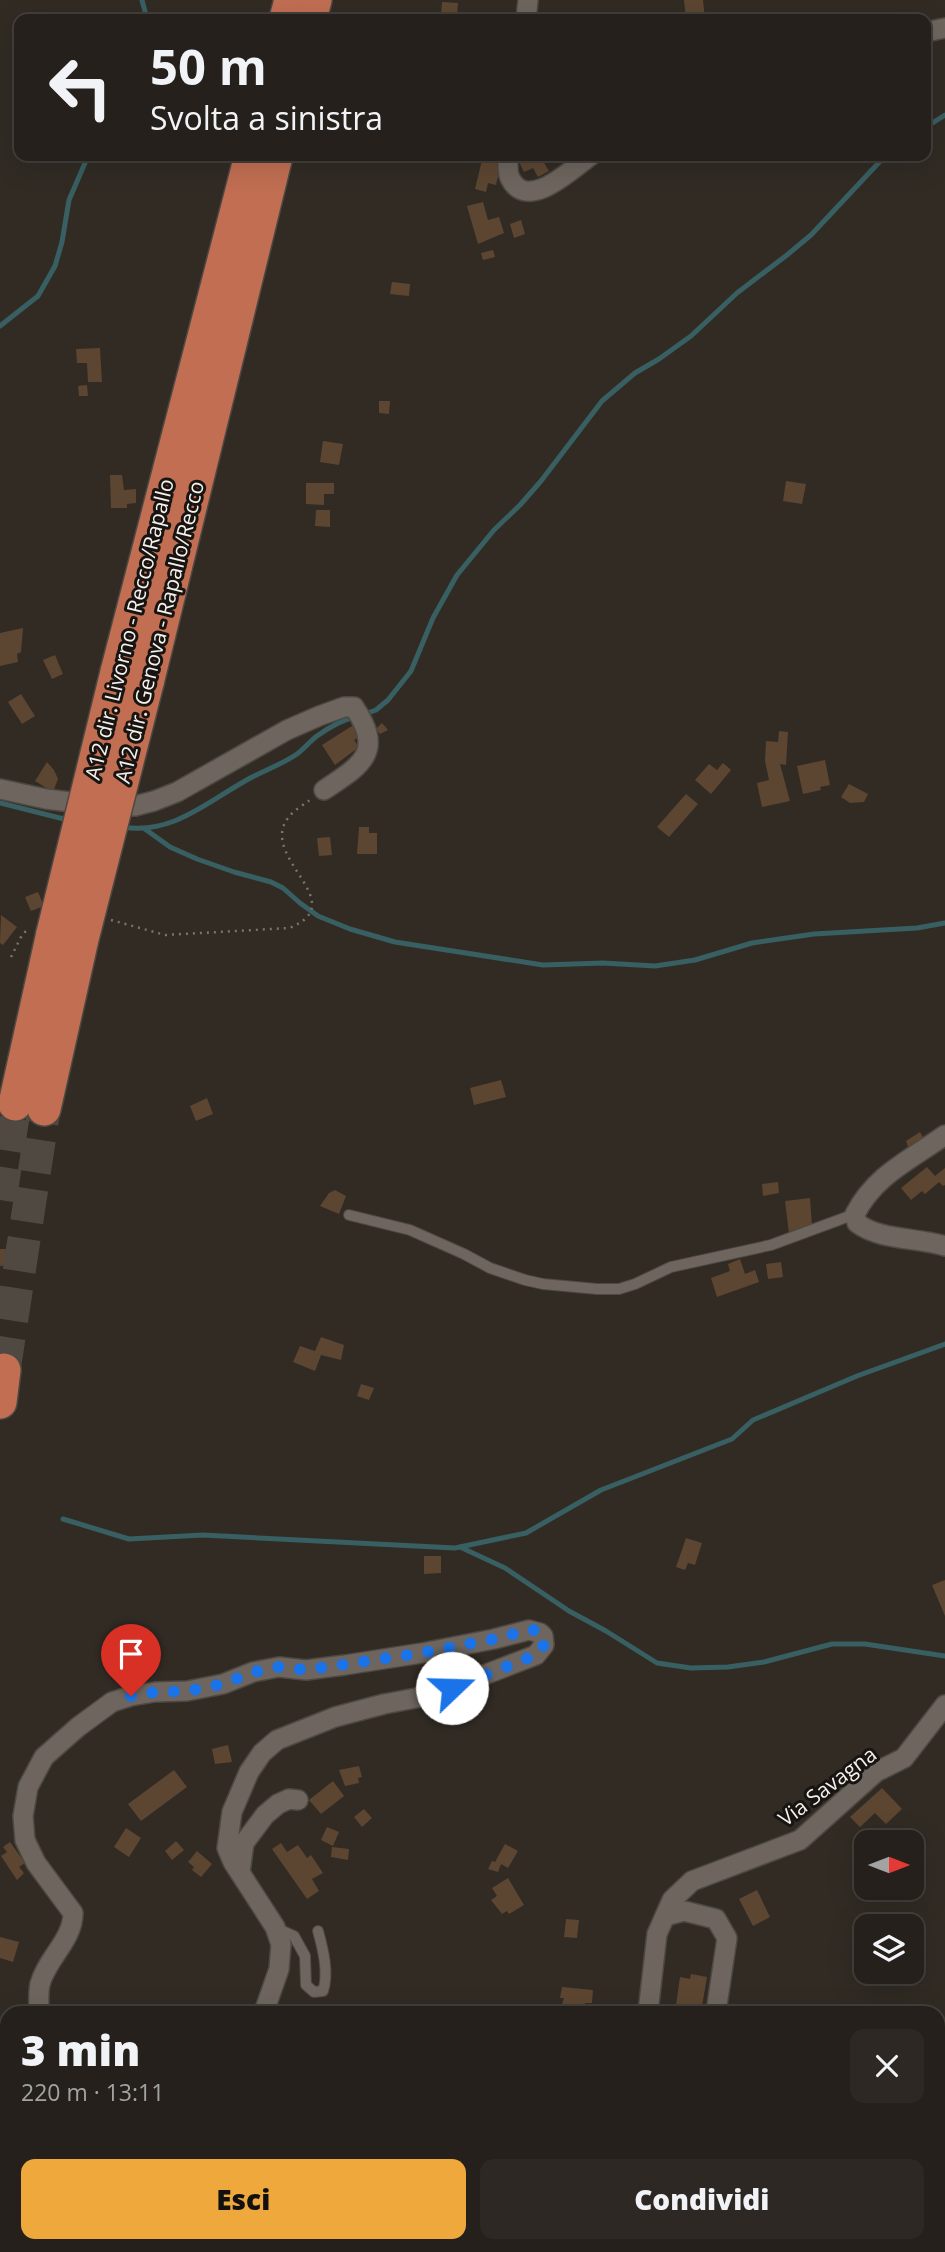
<!DOCTYPE html>
<html lang="it">
<meta charset="utf-8">
<style>
body{margin:0;font-family:"Open Sans",sans-serif;background:#2d2824;color:#f1f3f6;height:100vh;display:flex;flex-direction:column;font-size:26px;white-space:nowrap}
*{box-sizing:border-box;margin:0}
p{font-size:23px;color:#a3a3a3}
.icon{flex:none;width:38px;height:38px;fill:none;stroke:currentColor;stroke-width:2;stroke-linecap:round;stroke-linejoin:round}
.map{position:relative;flex:1;overflow:hidden}
.panel{position:absolute;left:0px;top:2006px;width:945px;height:247px;display:flex;flex-direction:column;background:#25201b;border-radius:21px 21px 0 0;box-shadow:0 7px 28px #0002,0 0 0 2px #423e3a}
.panel>*{flex:none}
.top-card{position:absolute;left:14px;top:14px;width:917px;height:147px;border-radius:14px;box-shadow:0 7px 28px #0002,0 0 0 2px #423e3a;background:#25201b;color:#f1f3f6;overflow:hidden}
.needle{width:46px;rotate:90deg}
.fabs{position:absolute;left:854px;top:1830px;display:grid;gap:14px}
.fabs a{display:grid;place-items:center;width:70px;height:70px;border-radius:14px;background:#25201b;box-shadow:0 7px 28px #0002,0 0 0 2px #423e3a;font-size:35px}
.pin{position:absolute;display:grid;place-items:center;width:60px;height:60px;color:#fff;margin:-72px -30px;border-radius:50% 50% 50% 0;rotate:-45deg;box-shadow:0 0 7px #0007}
.pin .icon{rotate:45deg}
.me{position:absolute;width:77px;margin:-38px;rotate:69deg;stroke-linejoin:round;filter:drop-shadow(0 0 5px #0008)}
.turn{display:flex;align-items:center;gap:24px;height:147px;padding:0 21px;font-size:32px}
.turn .icon{width:91px;height:91px;stroke-width:2.5}
.turn b{display:block;font-size:49px;line-height:60px}
.round{display:grid;place-items:center;flex:none;width:74px;height:74px;border-radius:14px;background:#2d2824}
.summary{display:flex;align-items:center;justify-content:space-between;height:119px;padding:0 21px}
h1{font-size:42px;font-weight:800;line-height:52px}
.action{display:flex;gap:14px;margin-top:auto;padding:14px 21px}
.action a{flex:1;height:80px;border-radius:14px;background:#eea83c;color:#111;font-size:28px;font-weight:800;line-height:80px;text-align:center}
.action a+a{background:#2d2824;color:#f1f3f6}
.map>svg:first-child{display:block}
</style>
<div class="map">
<svg width="945" height="2252" viewBox="0 0 945 2252">
<rect width="100%" height="100%" fill="#312b24"/>
<!-- forest -->
<polygon fill="#4a6551" points="945,2148 945,2252 853,2252 860,2245 938,2245 938,2161"/>
<g fill="none" stroke-linecap="round" stroke-linejoin="round">
<!-- stream -->
<g stroke="#385f62" stroke-width="5">
<polyline points="142,0 147,19"/>
<polyline points="926,127 945,115"/>
<polyline points="0,326 38,296 55,266 62,242 69,200 88,156"/>
<polyline points="365,714 376,710 388,700 411,671 433,618 457,575 494,530 520,505 541,481 602,401 635,373 659,359 691,336 737,293 787,255 811,235 885,156"/>
<polyline points="0,803 68,820"/>
<path d="M123,827C171,835 206,803 245,781C262,771 281,765 297,754C304,749 310,741 317,736C328,728 342,720 355,717"/>
<polyline points="145,829 170,847 197,859 234,872 271,882 283,888 300,903 318,916 350,929 395,942 543,965 603,963 655,966 695,960 752,943 814,934 917,928 945,923"/>
<polyline points="63,1519 129,1539 203,1535 455,1548 526,1533 601,1490 732,1439 753,1420 857,1376 945,1344"/>
<polyline points="460,1547 505,1568 569,1611 606,1631 657,1663 691,1668 728,1667 764,1662 832,1644 865,1644 945,1656"/>
<polyline points="0,2025 7,2029"/>
</g>
</g>
<!-- building -->
<g fill="#5c4631">
<polygon points="684,0 703,0 705,19 686,19"/>
<polygon points="442,2 458,3 457,17 441,16"/>
<polygon points="531,156 540,156 549,171 538,177 533,168 524,172 519,162"/>
<polygon points="482,160 501,164 496,185 488,183 486,192 475,189"/>
<polygon points="483,202 488,220 499,217 504,233 478,244 467,206"/>
<polygon points="521,220 525,234 514,238 510,224"/>
<polygon points="493,250 495,257 483,260 481,253"/>
<polygon points="392,282 410,284 409,296 390,294"/>
<polygon points="100,348 102,382 88,382 87,363 77,363 76,349"/>
<polygon points="87,385 88,396 79,396 78,386"/>
<polygon points="379,401 390,401 389,414 379,413"/>
<polygon points="323,441 343,444 339,465 320,462"/>
<polygon points="110,475 122,475 124,490 136,489 136,503 127,504 127,508 111,508"/>
<polygon points="786,481 806,484 802,504 783,501"/>
<polygon points="306,483 334,483 334,494 324,494 324,505 306,504"/>
<polygon points="316,510 330,510 330,527 315,526"/>
<polygon points="23,628 21,652 17,654 18,662 0,666 0,633"/>
<polygon points="55,655 63,674 52,679 43,660"/>
<polygon points="21,694 35,716 22,724 8,702"/>
<polygon points="382,723 388,730 380,734 376,729"/>
<polygon points="355,724 362,735 354,740 359,747 335,765 322,745"/>
<polygon points="779,731 788,732 786,765 780,764 790,801 762,807 757,783 769,780 765,761 766,741 778,742"/>
<polygon points="825,760 830,785 820,787 821,790 803,794 797,766"/>
<polygon points="47,762 54,770 58,779 53,792 35,781"/>
<polygon points="723,763 731,770 711,794 695,780 709,764 717,770"/>
<polygon points="849,784 868,794 864,802 850,803 841,797"/>
<polygon points="686,794 698,804 669,837 657,827"/>
<polygon points="359,827 369,827 369,833 377,833 377,854 357,854"/>
<polygon points="330,837 332,855 319,856 317,838"/>
<polygon points="38,892 44,906 31,911 25,897"/>
<polygon points="1,915 17,927 3,945 0,943"/>
<polygon points="501,1080 506,1097 474,1105 470,1088"/>
<polygon points="207,1098 213,1114 196,1121 190,1106"/>
<polygon points="920,1132 925,1141 910,1152 906,1141"/>
<polygon points="927,1167 935,1176 945,1168 945,1185 943,1186 939,1182 925,1194 922,1191 911,1200 901,1188"/>
<polygon points="778,1182 779,1193 763,1196 762,1184"/>
<polygon points="335,1190 346,1196 339,1214 320,1206 329,1193"/>
<polygon points="810,1198 812,1226 789,1234 785,1201"/>
<polygon points="0,1249 16,1249 16,1265 0,1266"/>
<polygon points="740,1259 745,1274 755,1270 759,1282 717,1297 711,1278 730,1271 728,1264"/>
<polygon points="781,1262 783,1277 768,1279 766,1264"/>
<polygon points="321,1337 344,1345 341,1360 321,1355 315,1371 293,1362 300,1346 315,1351"/>
<polygon points="361,1384 374,1388 369,1400 357,1396"/>
<polygon points="686,1538 702,1543 695,1565 688,1563 685,1570 676,1567"/>
<polygon points="424,1556 441,1556 441,1573 424,1574"/>
<polygon points="945,1580 945,1616 932,1585"/>
<polygon points="149,1649 152,1659 128,1666 125,1656"/>
<polygon points="228,1745 232,1762 215,1764 212,1749"/>
<polygon points="359,1766 362,1777 358,1778 359,1783 345,1786 339,1770"/>
<polygon points="174,1770 187,1787 141,1821 128,1804"/>
<polygon points="333,1781 344,1796 321,1814 309,1800"/>
<polygon points="882,1788 902,1809 886,1824 875,1813 860,1827 850,1817"/>
<polygon points="364,1809 372,1818 362,1827 354,1817"/>
<polygon points="327,1827 339,1832 333,1846 321,1840"/>
<polygon points="126,1828 141,1838 129,1857 114,1847"/>
<polygon points="176,1841 184,1850 172,1860 165,1851"/>
<polygon points="10,1842 25,1863 19,1867 24,1873 17,1880 1,1856 7,1852 3,1847"/>
<polygon points="281,1843 287,1852 298,1845 307,1858 311,1855 323,1873 312,1879 319,1891 307,1899 272,1849"/>
<polygon points="505,1844 518,1851 508,1868 501,1864 498,1872 488,1869 492,1861 495,1862"/>
<polygon points="332,1847 349,1849 348,1860 331,1857"/>
<polygon points="197,1851 212,1864 201,1877 192,1870 194,1867 188,1862"/>
<polygon points="508,1878 524,1905 509,1914 507,1911 502,1914 491,1900 497,1896 492,1888"/>
<polygon points="757,1890 770,1917 753,1926 739,1899"/>
<polygon points="566,1919 579,1920 577,1938 564,1937"/>
<polygon points="0,1937 19,1942 13,1962 0,1958"/>
<polygon points="691,1974 707,1977 701,2012 680,2008 681,2006 676,2005 680,1977 690,1979"/>
<polygon points="562,1987 593,1990 592,2003 585,2003 584,2012 563,2012 563,2010 560,2010 564,1998 560,1998"/>
<polygon points="434,2006 452,2006 453,2012 435,2012"/>
<polygon points="83,2245 118,2245 118,2247 84,2252"/>
<polygon points="184,2245 200,2245 202,2249 208,2245 210,2252 188,2252"/>
</g>
<g fill="none" stroke-linecap="round" stroke-linejoin="round">
<!-- highway-tunnel -->
<g stroke="#4f4942" stroke-width="33" stroke-dasharray="33 17" stroke-linecap="butt">
<polyline points="0,1200 15,1104"/>
<polyline points="4,1370 44,1109"/>
</g>
<!-- lane casing -->
<g stroke="#4e4843" stroke-width="12">
<g id="lane">
<polyline points="349,1215 410,1230 464,1254 490,1268 525,1280 543,1284 597,1289 619,1289 635,1284 671,1267 771,1245 855,1214"/>
<path d="M276,1928L294,1936L305,1956L306,1985L314,1992L323,1991C329,1973 323,1949 318,1931"/>
</g>
</g>
<!-- street casing -->
<g stroke="#4e4843" stroke-width="22">
<g id="street">
<polyline points="526,19 528,0"/>
<polyline points="926,32 945,28"/>
<path d="M508,156C508,162 507,172 510,178C527,213 572,169 590,156"/>
<path d="M0,789L46,799L95,805L135,806L154,801L177,792L287,730L319,716L344,707H354C385,753 361,765 324,790"/>
<path d="M945,1135C910,1160 875,1175 855,1214L857,1223C881,1241 917,1237 945,1246"/>
<polyline points="240,1872 244,1843 265,1815 278,1804 289,1799 298,1800"/>
<polyline points="665,1916 684,1911 716,1919 727,1938 716,2012"/>
<path d="M39,2012C39,2004 38,1993 40,1984C47,1958 73,1940 73,1913L36,1863L25,1840L23,1816L28,1787L44,1757L78,1727L112,1702L131,1696L155,1692L187,1691L223,1684L253,1672L279,1667L306,1670L345,1665L422,1653L494,1639L529,1630L540,1633L543,1636L544,1645L536,1655L432,1695L384,1704L335,1717L277,1740L262,1753L249,1772L232,1812L227,1848L233,1862L275,1927L281,1944L279,1969L264,2012"/>
<polyline points="648,2012 657,1934 672,1900 692,1881 800,1840 876,1772 904,1758 945,1705"/>
<polyline points="0,2054 7,2052"/>
<polyline points="938,2127 945,2116"/>
<polyline points="135,2252 137,2245"/>
<polyline points="594,2252 596,2245"/>
<polyline points="752,2252 754,2245"/>
<polyline points="837,2252 844,2245"/>
</g>
</g>
<!-- highway casing -->
<g stroke="#4e4843" stroke-width="36">
<g id="highway">
<polyline points="286,19 291,0"/>
<polyline points="310,19 315,0"/>
<polyline points="117,672 251,156"/>
<polyline points="147,683 276,156"/>
<polyline points="15,1104 53,933"/>
<polyline points="44,1109 82,939"/>
<polyline points="0,1402 4,1370"/>
</g>
</g>
<!-- path -->
<g stroke="#7a746e" stroke-width="2.5" stroke-dasharray="2 5" stroke-linecap="butt">
<path d="M111,920L165,935L289,928C354,903 258,858 288,818C293,811 303,805 310,800"/>
<polyline points="11,957 22,935 28,929"/>
<polyline points="709,2245 712,2252"/>
</g>
<!-- lane -->
<use href="#lane" stroke="#6d655e" stroke-width="10"/>
<!-- street -->
<use href="#street" stroke="#6d655e" stroke-width="19"/>
<!-- highway -->
<use href="#highway" stroke="#c16e52" stroke-width="33"/>
<!-- highway-bridge casing -->
<g stroke="#4e4843" stroke-width="36" stroke-linecap="butt">
<g id="highway-bridge">
<polyline points="53,933 117,672"/>
<polyline points="82,939 147,683"/>
</g>
</g>
<!-- highway-bridge -->
<use href="#highway-bridge" stroke="#c16e52" stroke-width="33"/>
</g>
<g fill="none" stroke-linecap="round" stroke-linejoin="round">
<!-- route -->
<polyline stroke="#1a73e8" stroke-width="12" stroke-dasharray="0 21.6" points="131,1696 155,1692 187,1691 223,1684 253,1672 279,1667 306,1670 422,1653 494,1639 529,1630 536,1630 543,1636 544,1645 536,1655 452,1688"/>
</g>
<g text-anchor="middle" dominant-baseline="central" stroke-width="6" stroke-linejoin="round" paint-order="stroke">
<!-- street labels -->
<g font-size="21" fill="#f6f1ed" stroke="#171411">
<text transform="translate(129 629) rotate(-76)">A12 dir. Livorno - Recco/Rapallo</text>
<text transform="translate(159 632) rotate(-76)">A12 dir. Genova - Rapallo/Recco</text>
<text transform="translate(827 1786) rotate(-37)">Via Savagna</text>
</g>
</g>
</svg>
<div class="fabs">
<a><svg class="needle" viewBox="-14 -14 28 28"><path d="M0-13l5 13h-10z" fill="#e53935"/><path d="M0 13l5-13h-10z" fill="#a3a3a3"/></svg></a>
<a><svg class="icon" aria-label="layers" viewBox="0 0 24 24"><path d="M12 4l9 5-9 5-9-5zM3 14l9 5 9-5"/></svg></a>
</div>
<div class="pin" style="left:131px;top:1696px;background:#d93025"><svg class="icon" aria-label="arrive" viewBox="0 0 24 24"><path d="M6 21V4h12l-3 4 3 4H6"/></svg></div>
<svg class="me" style="left:452px;top:1688px" viewBox="-20 -20 40 40"><circle r="19" fill="#fff"/><path d="M0-13L10 11 0 6-10 11z" fill="#1a73e8"/></svg>
<div class="top-card">
<div class="turn"><svg class="icon" aria-label="left" viewBox="0 0 24 24"><path d="M17 20v-9H6M10 6l-5 5 5 5"/></svg><div><b>50 m</b>Svolta a sinistra</div></div>
</div>
<section class="panel">
<div class="summary"><div><h1>3 min</h1><p>220 m · 13:11</p></div><a class="round"><svg class="icon" aria-label="close" viewBox="0 0 24 24"><path d="M6 6l12 12M18 6L6 18"/></svg></a></div>
<div class="action"><a>Esci</a><a>Condividi</a></div>
</section>
</div>
